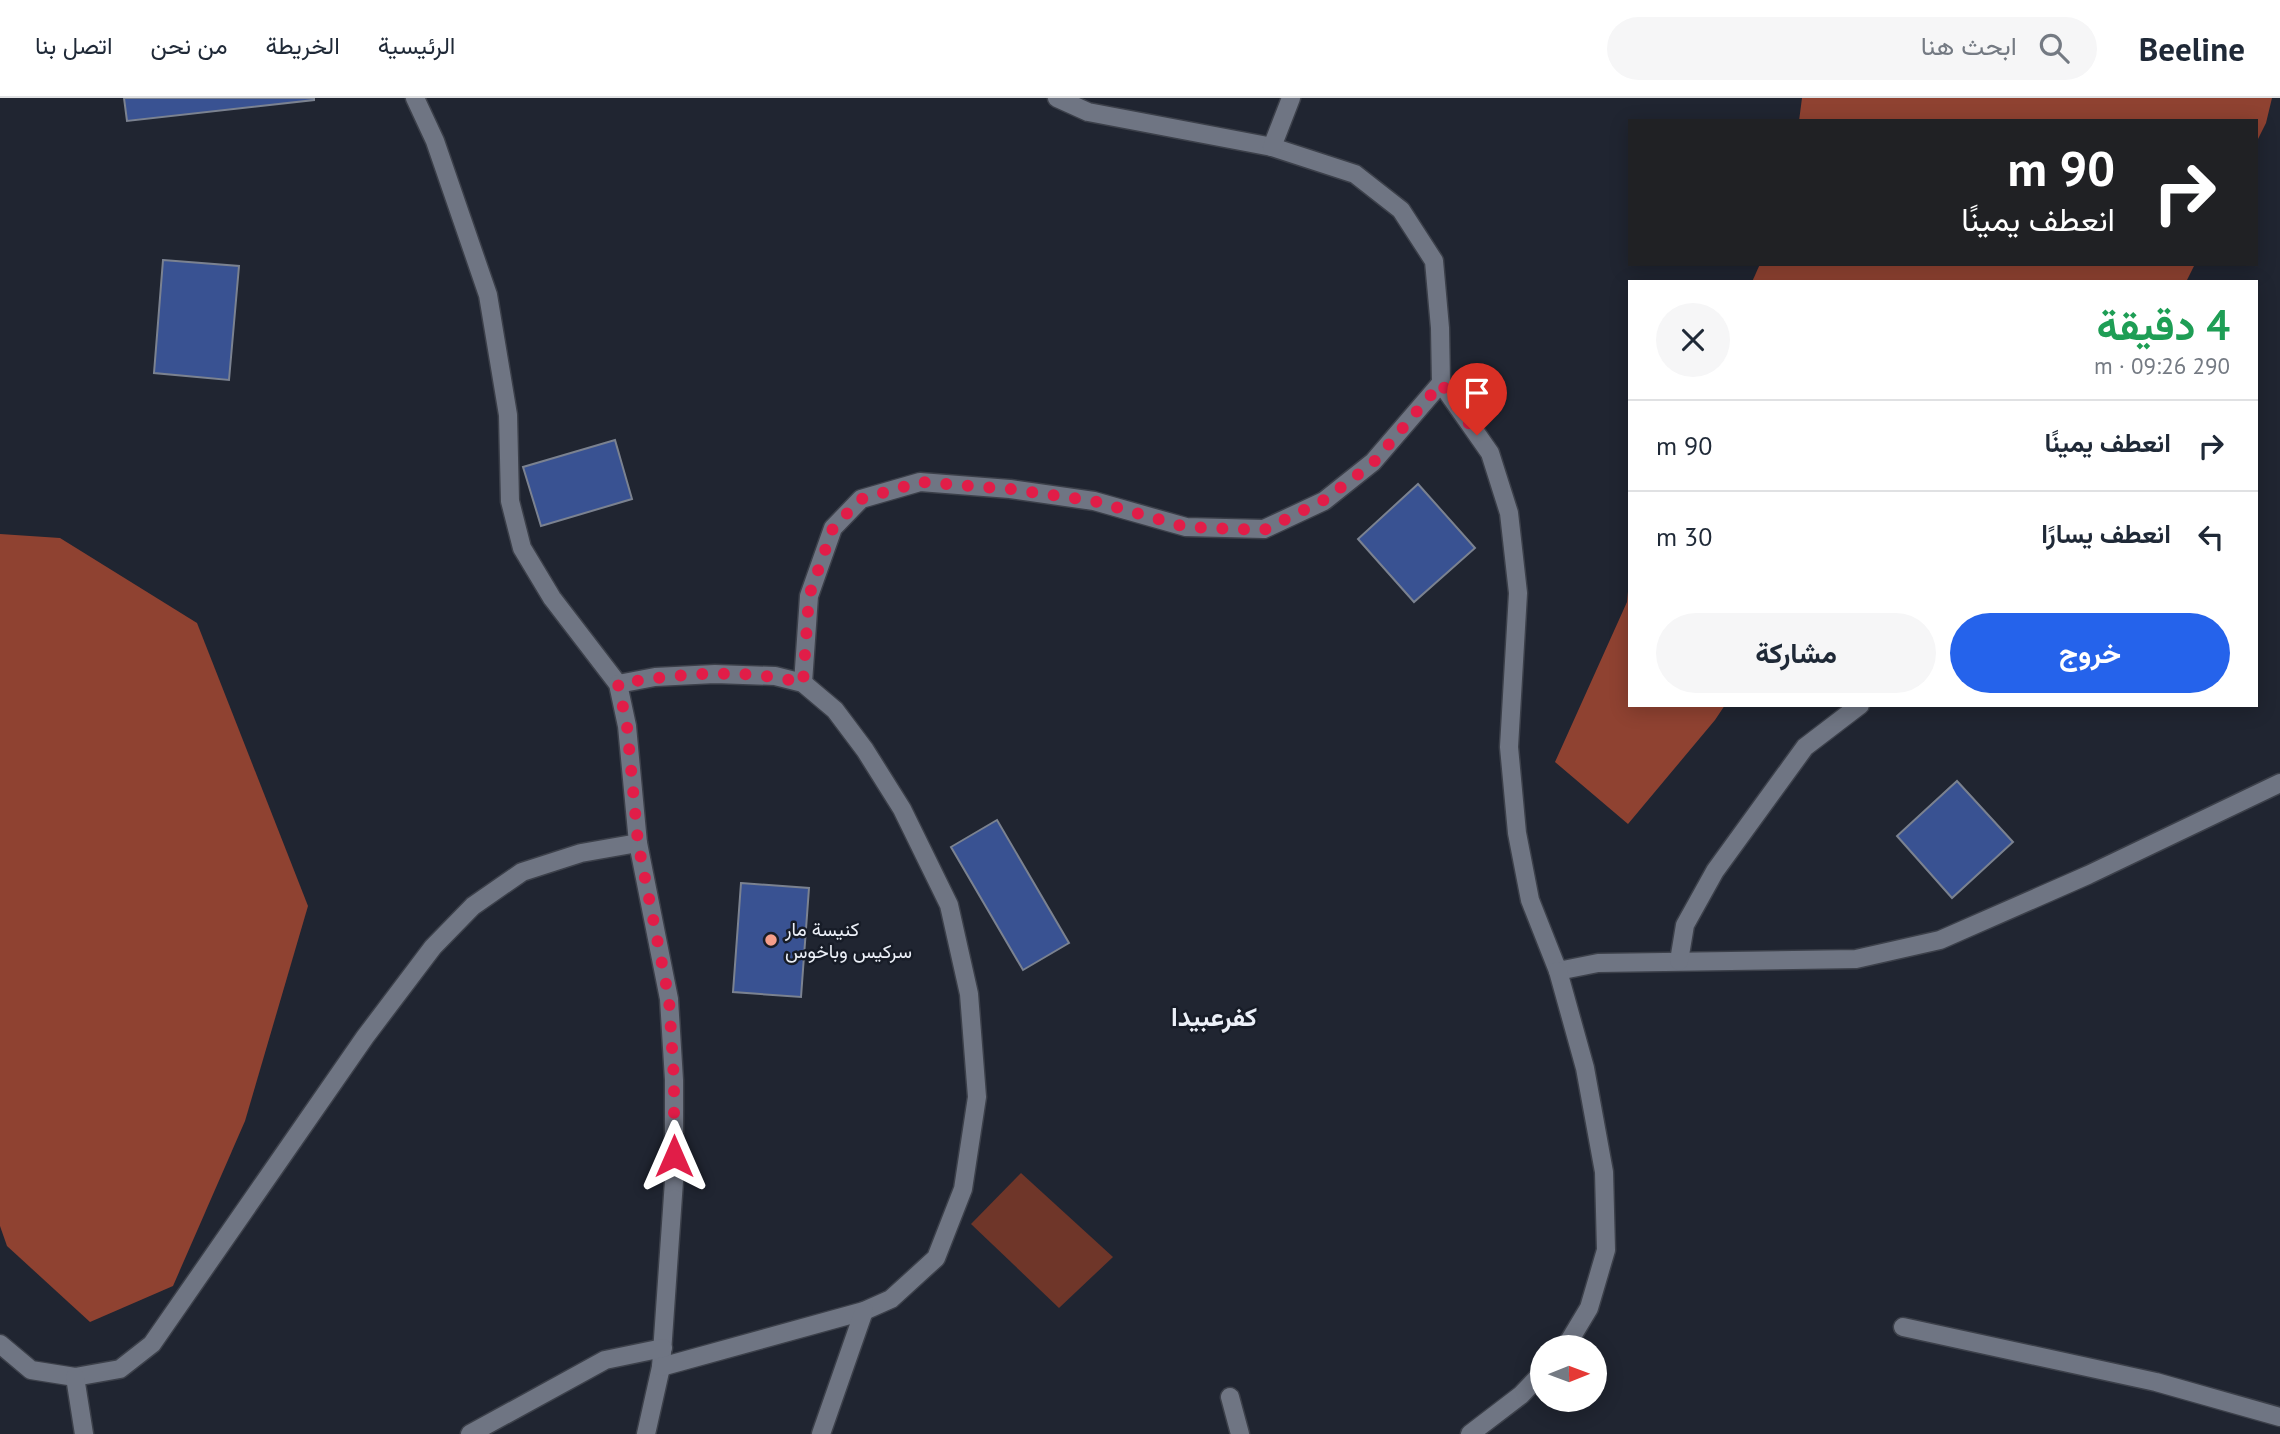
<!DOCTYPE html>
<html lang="ar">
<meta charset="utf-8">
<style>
body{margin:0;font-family:"PT Sans",Vazirmatn,sans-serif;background:#f6f6f7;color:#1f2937;direction:rtl;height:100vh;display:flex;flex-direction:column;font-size:26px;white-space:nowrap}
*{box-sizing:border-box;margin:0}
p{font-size:23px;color:#747a83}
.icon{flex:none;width:38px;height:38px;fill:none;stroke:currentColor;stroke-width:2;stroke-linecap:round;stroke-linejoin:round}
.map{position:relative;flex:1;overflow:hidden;direction:ltr}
.sheet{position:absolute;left:1628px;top:182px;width:630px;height:427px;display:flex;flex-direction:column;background:#fff;border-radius:0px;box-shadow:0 4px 18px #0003;direction:rtl}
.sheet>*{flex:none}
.guide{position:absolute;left:1628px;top:21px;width:630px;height:147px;border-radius:0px;box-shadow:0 4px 18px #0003;direction:rtl;background:#202124;color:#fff;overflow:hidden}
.needle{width:46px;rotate:89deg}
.buttons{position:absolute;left:1530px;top:1237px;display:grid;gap:14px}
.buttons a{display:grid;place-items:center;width:77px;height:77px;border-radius:50%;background:#fff;box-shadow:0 4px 18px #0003;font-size:35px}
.pin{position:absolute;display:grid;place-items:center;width:60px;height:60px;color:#fff;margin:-72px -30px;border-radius:50% 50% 50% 0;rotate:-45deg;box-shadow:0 0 7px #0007}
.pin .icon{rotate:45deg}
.me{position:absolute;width:77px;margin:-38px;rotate:0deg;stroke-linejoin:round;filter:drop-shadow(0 0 5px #0008)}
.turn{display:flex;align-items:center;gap:24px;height:147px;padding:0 28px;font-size:32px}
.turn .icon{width:91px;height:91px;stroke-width:2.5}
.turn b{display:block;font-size:49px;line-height:60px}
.round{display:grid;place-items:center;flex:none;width:74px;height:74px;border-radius:37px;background:#f6f6f7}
.summary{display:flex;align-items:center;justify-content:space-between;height:119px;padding:0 28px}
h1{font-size:42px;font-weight:700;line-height:52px;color:#1e9e55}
.primary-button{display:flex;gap:14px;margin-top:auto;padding:14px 28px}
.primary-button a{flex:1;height:80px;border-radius:42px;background:#2563eb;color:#fff;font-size:28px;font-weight:700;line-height:80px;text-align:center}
.primary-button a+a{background:#f6f6f7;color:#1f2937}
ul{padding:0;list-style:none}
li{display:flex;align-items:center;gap:21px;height:91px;padding:0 28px;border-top:2px solid #e0e1e3}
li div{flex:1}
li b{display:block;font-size:26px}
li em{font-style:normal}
header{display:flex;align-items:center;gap:42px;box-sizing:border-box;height:98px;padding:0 35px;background:#fff;border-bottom:2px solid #e0e1e3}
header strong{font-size:33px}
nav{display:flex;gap:38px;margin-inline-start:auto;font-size:24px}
.search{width:490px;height:63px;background:#f6f6f7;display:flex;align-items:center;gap:18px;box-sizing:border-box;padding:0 24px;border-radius:38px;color:#747a83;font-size:26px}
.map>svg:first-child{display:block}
</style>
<header>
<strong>Beeline</strong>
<div class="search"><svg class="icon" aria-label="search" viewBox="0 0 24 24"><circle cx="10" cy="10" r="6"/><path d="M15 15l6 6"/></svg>ابحث هنا</div>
<nav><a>الرئيسية</a><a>الخريطة</a><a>من نحن</a><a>اتصل بنا</a></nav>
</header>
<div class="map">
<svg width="2280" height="1336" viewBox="0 0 2280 1336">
<rect width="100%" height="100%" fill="#202531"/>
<!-- green -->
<polygon fill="#6f3629" points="1021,1075 1113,1159 1059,1210 971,1126"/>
<!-- forest -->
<g fill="#8f4231">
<polygon points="1802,0 2272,0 2266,25 2256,45 2256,23 1799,23"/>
<polygon points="1760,166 2195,166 2186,184 1752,184"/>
<polygon points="0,436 60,440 197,525 308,808 245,1023 173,1188 90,1224 7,1148 0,1128"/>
<polygon points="1629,483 1629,607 1725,607 1715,622 1628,726 1555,664 1627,504"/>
</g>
<!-- building -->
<g fill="#395292" stroke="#7b8290" stroke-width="2">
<polygon points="124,0 314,0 314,2 127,23"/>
<polygon points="163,162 239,168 229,282 154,275"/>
<polygon points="615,342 632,401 541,428 523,369"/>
<polygon points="1418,386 1475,450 1414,504 1358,441"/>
<polygon points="1957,683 2013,744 1952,800 1897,738"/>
<polygon points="997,722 1069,845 1023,872 951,749"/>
<polygon points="741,785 809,790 801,899 733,894"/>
</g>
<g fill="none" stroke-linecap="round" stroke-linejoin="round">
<!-- minor casing -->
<g stroke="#3c404a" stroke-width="21">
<g id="minor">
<polyline points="415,0 435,43 488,197 508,317 510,403 522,450 552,500 618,586 627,628 638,745 669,901 674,982 674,1083 661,1269 646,1336"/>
<polyline points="1057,0 1088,14 1272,49 1355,76 1401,112 1434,163 1440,230 1441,285 1490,355 1509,415 1518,495 1509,649 1517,735 1530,802 1558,873 1598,865 1856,861 1940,842 2088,777 2280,685"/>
<polyline points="1272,49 1291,0"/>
<polyline points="803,585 809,498 833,430 861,401 920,384 1010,391 1094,403 1186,429 1264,431 1324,403 1373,364 1441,285"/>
<polyline points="618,586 655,579 715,576 775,578 803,585 835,612 865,652 902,711 949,807 969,896 977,999 963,1091 936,1160 891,1201 864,1213 661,1269"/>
<polyline points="1679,863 1685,827 1715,773 1805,649 1860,607"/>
<polyline points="1558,873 1585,970 1604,1074 1606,1152 1589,1210 1565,1250"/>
<polyline points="1903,1229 2156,1284 2280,1319"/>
<polyline points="0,1246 31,1272 75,1279 120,1271 152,1246 365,939 433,849 473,808 522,774 581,755 638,745"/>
<polyline points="75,1279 84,1336"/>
<polyline points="1230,1299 1240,1336"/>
<polyline points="470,1336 605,1262 663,1250"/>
<polyline points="821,1336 864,1213"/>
<polyline points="1470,1336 1521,1297 1542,1275"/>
</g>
</g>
<!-- minor -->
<use href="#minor" stroke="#6f7583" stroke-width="18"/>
</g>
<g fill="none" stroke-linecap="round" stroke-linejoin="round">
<!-- route -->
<path stroke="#e11d48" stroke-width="12" stroke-dasharray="0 21.6" d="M674,1058V982L669,901L638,745L627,628L618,586C678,575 743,570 803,585L809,498L833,430L861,401L920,384L1010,391L1094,403L1186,429L1264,432L1324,402L1373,365L1441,285L1477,337"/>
</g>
<!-- markers -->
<circle fill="#f49e8a" stroke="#171c27" stroke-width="2.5" cx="771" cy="842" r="7"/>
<g text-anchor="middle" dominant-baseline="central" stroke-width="5" stroke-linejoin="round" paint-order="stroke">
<!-- poi labels -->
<g font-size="19" fill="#ecf0f8" stroke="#171c27" text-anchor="start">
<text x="785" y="831">كنيسة مار<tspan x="785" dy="22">سركيس وباخوس</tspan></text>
</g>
<!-- district labels -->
<g font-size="26" font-weight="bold" fill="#ecf0f8" stroke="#171c27">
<text x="1214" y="918">كفرعبيدا</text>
</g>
</g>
</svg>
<div class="buttons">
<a><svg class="needle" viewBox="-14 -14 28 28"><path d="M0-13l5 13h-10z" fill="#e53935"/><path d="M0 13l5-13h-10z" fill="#747a83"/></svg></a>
</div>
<div class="pin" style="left:1477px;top:337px;background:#d93025"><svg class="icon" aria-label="arrive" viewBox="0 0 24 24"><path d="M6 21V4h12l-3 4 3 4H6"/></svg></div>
<svg class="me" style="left:674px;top:1058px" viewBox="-20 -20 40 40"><path d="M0-17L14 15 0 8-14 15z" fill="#e11d48" stroke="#fff" stroke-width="4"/></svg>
<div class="guide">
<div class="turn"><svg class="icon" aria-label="right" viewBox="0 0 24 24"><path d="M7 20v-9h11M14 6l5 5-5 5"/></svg><div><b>90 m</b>انعطف يمينًا</div></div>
</div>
<section class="sheet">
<div class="summary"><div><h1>4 دقيقة</h1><p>290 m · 09:26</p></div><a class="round"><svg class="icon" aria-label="close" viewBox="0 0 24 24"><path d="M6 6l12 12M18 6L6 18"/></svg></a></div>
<ul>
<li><svg class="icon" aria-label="right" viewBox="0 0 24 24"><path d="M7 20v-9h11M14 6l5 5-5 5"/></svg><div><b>انعطف يمينًا</b></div><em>90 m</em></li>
<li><svg class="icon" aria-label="left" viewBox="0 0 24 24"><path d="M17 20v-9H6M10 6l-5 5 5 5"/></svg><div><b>انعطف يسارًا</b></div><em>30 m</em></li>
</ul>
<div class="primary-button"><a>خروج</a><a>مشاركة</a></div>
</section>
</div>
